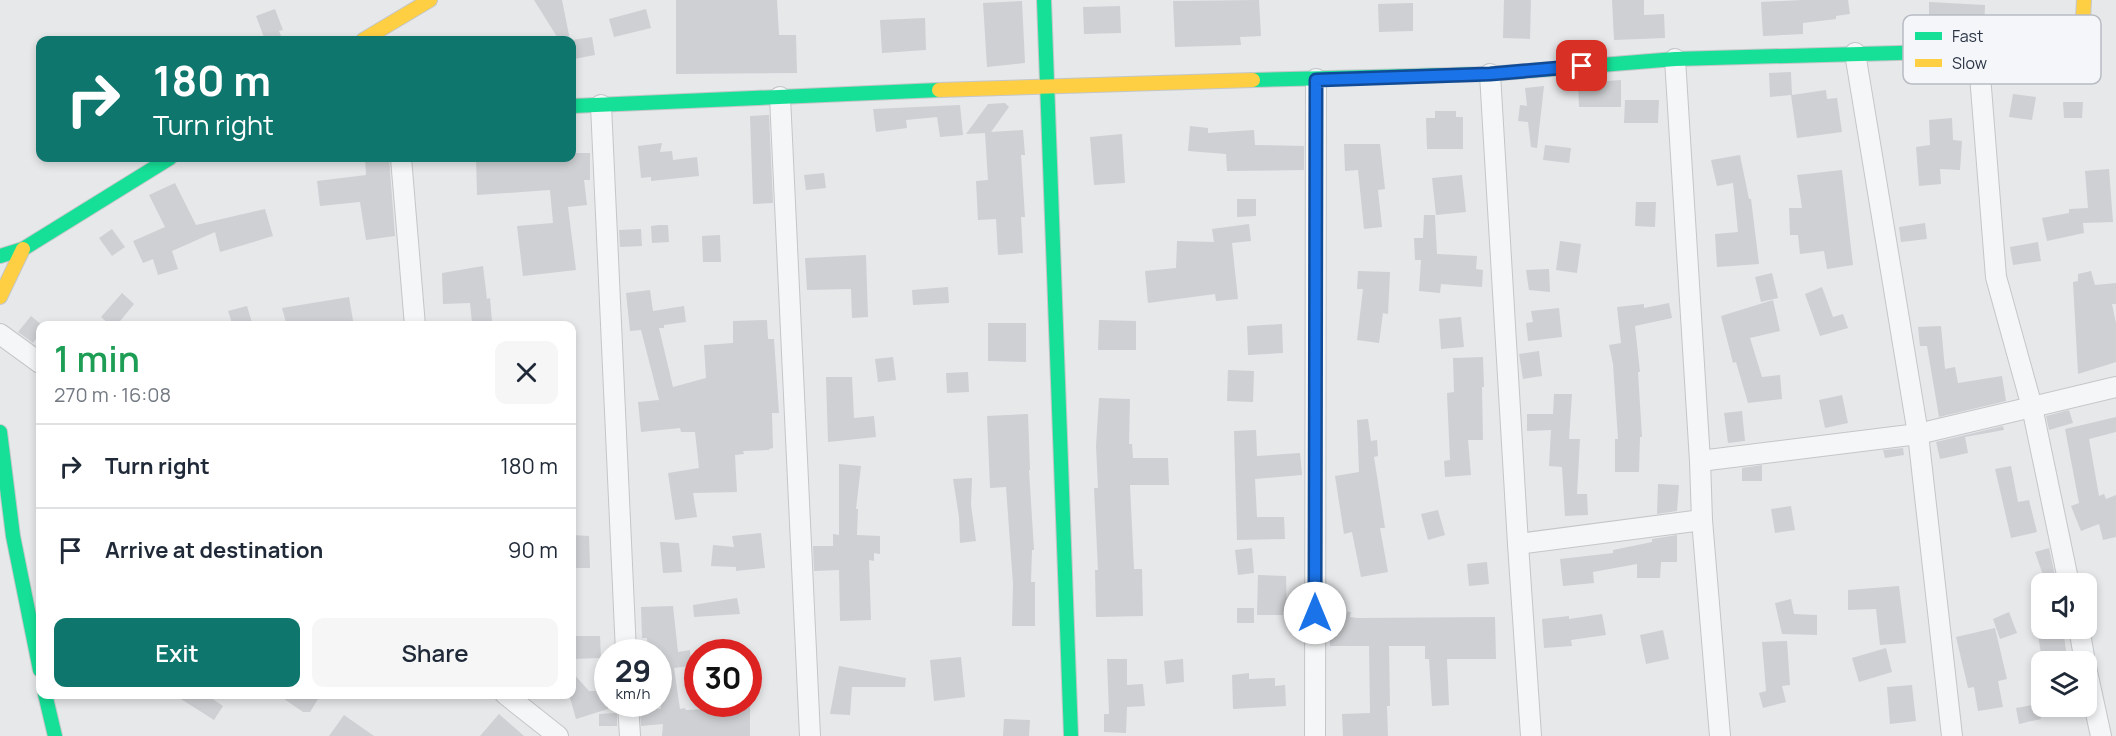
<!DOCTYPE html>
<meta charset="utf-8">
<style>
body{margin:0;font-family:Manrope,sans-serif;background:#f6f6f7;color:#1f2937;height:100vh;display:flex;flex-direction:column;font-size:22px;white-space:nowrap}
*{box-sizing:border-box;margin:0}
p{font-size:20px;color:#747a83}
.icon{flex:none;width:33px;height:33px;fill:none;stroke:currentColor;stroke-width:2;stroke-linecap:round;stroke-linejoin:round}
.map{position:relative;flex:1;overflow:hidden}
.details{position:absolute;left:36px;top:321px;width:540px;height:378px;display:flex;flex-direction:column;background:#fff;border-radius:12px;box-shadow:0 3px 9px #0003}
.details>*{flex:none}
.top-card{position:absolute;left:36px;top:36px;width:540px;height:126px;border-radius:12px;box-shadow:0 3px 9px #0003;background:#0f766e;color:#fff;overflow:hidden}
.controls{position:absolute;left:2031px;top:573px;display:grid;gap:12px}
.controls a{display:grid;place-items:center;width:66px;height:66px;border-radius:12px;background:#fff;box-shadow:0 3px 9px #0003;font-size:30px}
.speed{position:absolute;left:594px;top:639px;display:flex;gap:12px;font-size:30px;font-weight:700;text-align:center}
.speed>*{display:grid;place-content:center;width:78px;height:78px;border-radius:50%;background:#fff;box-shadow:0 3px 9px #0003;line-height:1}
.speed small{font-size:15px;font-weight:400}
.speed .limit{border:9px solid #d22;background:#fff;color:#111}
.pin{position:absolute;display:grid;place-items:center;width:51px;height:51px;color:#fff;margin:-26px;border-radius:12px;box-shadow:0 3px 9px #0006}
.me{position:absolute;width:66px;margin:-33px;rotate:0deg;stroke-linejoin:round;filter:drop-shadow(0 0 4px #0008)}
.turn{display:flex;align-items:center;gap:21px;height:126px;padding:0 18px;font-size:27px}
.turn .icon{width:78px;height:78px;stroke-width:2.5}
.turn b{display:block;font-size:42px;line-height:51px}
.round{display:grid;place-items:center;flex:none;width:63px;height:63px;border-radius:12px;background:#f6f6f7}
.summary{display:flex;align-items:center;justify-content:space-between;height:102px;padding:0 18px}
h1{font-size:36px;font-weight:600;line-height:45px;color:#1e9e55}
.action{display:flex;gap:12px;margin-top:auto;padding:12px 18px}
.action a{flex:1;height:69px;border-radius:12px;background:#0f766e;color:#fff;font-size:24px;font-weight:600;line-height:69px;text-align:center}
.action a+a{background:#f6f6f7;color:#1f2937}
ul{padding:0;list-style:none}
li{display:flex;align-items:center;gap:18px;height:84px;padding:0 18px;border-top:2px solid #e0e1e3}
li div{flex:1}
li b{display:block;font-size:22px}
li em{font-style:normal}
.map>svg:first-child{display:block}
</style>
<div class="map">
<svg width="2116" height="736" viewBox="0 0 2116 736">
<rect width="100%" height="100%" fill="#e6e8ea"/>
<!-- building -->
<g fill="#ced0d3">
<polygon points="534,0 562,0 570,40 559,40"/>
<polygon points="676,0 777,0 779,35 796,35 797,73 676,74"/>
<polygon points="1259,0 1261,36 1240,37 1241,45 1175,47 1173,1"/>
<polygon points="1504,0 1531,0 1530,39 1503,38"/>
<polygon points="1612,0 1644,0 1644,15 1664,14 1665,38 1614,40"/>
<polygon points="1801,0 1848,0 1850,14 1836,16 1836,19 1803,23 1803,34 1763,36 1761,2"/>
<polygon points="1022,1 1025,63 987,67 983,3"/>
<polygon points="1929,2 1985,5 1984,34 1950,35 1950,23 1929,23"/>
<polygon points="1413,3 1413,31 1379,32 1378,4"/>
<polygon points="1120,6 1121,33 1084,34 1083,7"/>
<polygon points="275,9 283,30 279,31 283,40 265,40 256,16"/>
<polygon points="646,9 651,28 614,37 609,19"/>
<polygon points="925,18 926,50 882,53 880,20"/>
<polygon points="592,37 595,55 574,59 575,63 573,63 572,40"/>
<polygon points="1791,72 1792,95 1826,90 1827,99 1837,98 1842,132 1797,138 1791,95 1770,97 1769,73"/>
<polygon points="1621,80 1621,107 1579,107 1578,83"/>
<polygon points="1544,86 1537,148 1531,147 1528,122 1518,121 1520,105 1527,106 1525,88"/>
<polygon points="2013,94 2036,97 2032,120 2009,117"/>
<polygon points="1625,100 1659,100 1658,123 1624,123"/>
<polygon points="2063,102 2083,102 2082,118 2064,118"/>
<polygon points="1005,103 1009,107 991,132 1023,130 1025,155 1021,155 1025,217 1021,217 1023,253 998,255 996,219 978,220 976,181 988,180 985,133 966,134 988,104"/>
<polygon points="960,105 963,135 940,137 937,117 906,120 907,128 876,132 873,109"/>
<polygon points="1435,111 1456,111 1456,117 1463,117 1463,149 1427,149 1426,118 1435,118"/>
<polygon points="769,115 773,203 753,204 750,116"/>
<polygon points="1952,118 1953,140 1962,141 1960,170 1940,169 1941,184 1919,186 1916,147 1930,145 1929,120"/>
<polygon points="1190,126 1208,128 1208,133 1254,130 1255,145 1304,146 1304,170 1227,171 1226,154 1188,151"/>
<polygon points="1122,134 1125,183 1094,185 1090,137"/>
<polygon points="662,143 660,152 672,151 673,160 697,157 699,176 651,181 651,177 641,178 638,146"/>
<polygon points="1344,144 1380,144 1385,189 1378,190 1382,227 1364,229 1358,170 1345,171"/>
<polygon points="1545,145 1571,148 1569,163 1543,160"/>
<polygon points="572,153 590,153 590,180 584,180 587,205 568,207 576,270 523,276 517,226 553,223 550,190 477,195 476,158 572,158"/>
<polygon points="1740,155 1749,199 1751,199 1759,264 1717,267 1715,234 1738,232 1733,183 1717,186 1711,160"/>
<polygon points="365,158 389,158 395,236 366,240 360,202 320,206 317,181 366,175"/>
<polygon points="2109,169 2113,222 2083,223 2084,233 2047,241 2042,218 2069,213 2069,209 2088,208 2085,171"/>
<polygon points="1842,170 1853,265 1827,269 1824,251 1800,254 1798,235 1790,235 1789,208 1802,208 1797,175"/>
<polygon points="824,173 826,188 806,190 804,175"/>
<polygon points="1462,175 1466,212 1436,215 1432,178"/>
<polygon points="175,183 196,225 265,209 273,236 220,252 215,232 172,251 178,269 158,275 153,259 143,263 133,241 165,227 149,195"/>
<polygon points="1237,199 1256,199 1256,216 1237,217"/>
<polygon points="1636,202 1656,202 1655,227 1635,226"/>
<polygon points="1424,215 1435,215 1437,254 1477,256 1476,269 1483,270 1482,287 1441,284 1440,293 1419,291 1421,260 1415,260 1414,238 1423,238"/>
<polygon points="1925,223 1927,239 1901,242 1899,227"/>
<polygon points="1249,224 1251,241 1232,243 1238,299 1216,301 1215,294 1148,303 1145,271 1176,268 1177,241 1214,242 1212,229"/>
<polygon points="659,225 668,225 669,242 652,243 651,226"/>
<polygon points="112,229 125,247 112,256 99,238"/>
<polygon points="641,229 642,246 620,247 619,230"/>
<polygon points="720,235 721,262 703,262 702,236"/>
<polygon points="1560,241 1581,244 1577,273 1556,270"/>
<polygon points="2038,242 2041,261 2013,265 2010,247"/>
<polygon points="866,255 868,317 852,318 851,289 807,290 805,258"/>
<polygon points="483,266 487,299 490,298 492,322 472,323 470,303 443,304 442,273"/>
<polygon points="1549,269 1550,292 1529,290 1526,270"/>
<polygon points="1358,271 1390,272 1388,314 1383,313 1379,343 1357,340 1363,289 1357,289"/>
<polygon points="2091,271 2095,285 2116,283 2116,304 2112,304 2116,323 2116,362 2078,374 2073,282 2078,281 2078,274"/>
<polygon points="1772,273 1778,298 1761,302 1755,277"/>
<polygon points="948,287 949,303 913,305 912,290"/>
<polygon points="1822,287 1833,317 1843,314 1848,328 1820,336 1805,294"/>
<polygon points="650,290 653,311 684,306 686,322 664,325 664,328 659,328 673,387 706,378 704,345 733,343 733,321 767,320 768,339 774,339 779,413 772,413 773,448 769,449 769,450 743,451 744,454 735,455 737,492 693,493 697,517 675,520 668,473 699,468 695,432 681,432 680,428 641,432 638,402 659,400 641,330 630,331 626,293"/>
<polygon points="122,293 134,304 116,326 111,326 101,317"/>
<polygon points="349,297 354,326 287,326 282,308"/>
<polygon points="1773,300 1780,331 1750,338 1762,377 1780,375 1782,399 1748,403 1736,362 1733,363 1721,316"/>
<polygon points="1669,303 1672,318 1635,326 1640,372 1638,372 1642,437 1640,437 1639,472 1615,472 1615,439 1618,439 1613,364 1609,345 1621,343 1617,307 1644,304 1644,308"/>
<polygon points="247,306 253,326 233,326 228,311"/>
<polygon points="1559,308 1562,337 1528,341 1526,323 1533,322 1531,311"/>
<polygon points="31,316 43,326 40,326 40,333 33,343 18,332"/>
<polygon points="1461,317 1464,347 1441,349 1439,319"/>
<polygon points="1099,320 1136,321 1136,350 1098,350"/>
<polygon points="988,323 1026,323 1026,362 988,361"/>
<polygon points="1282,324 1283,353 1248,355 1247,326"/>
<polygon points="1941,326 1945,369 1955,367 1958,383 2002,376 2006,401 1939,417 1927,346 1920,346 1918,327"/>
<polygon points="1539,351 1542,376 1523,379 1519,354"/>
<polygon points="893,357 896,380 878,382 875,359"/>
<polygon points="1483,357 1484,387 1482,387 1483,440 1468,440 1471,475 1445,477 1444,461 1450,460 1447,393 1454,392 1453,358"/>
<polygon points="1228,370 1254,371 1253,402 1227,401"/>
<polygon points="968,372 969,392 947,393 946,373"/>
<polygon points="826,377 852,377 854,418 874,416 876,437 828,442"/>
<polygon points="1554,394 1572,394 1569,439 1580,439 1577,494 1587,494 1588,515 1565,516 1562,467 1549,466 1551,430 1527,431 1527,414 1553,414"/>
<polygon points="1842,395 1848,423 1825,428 1819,400"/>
<polygon points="1099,398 1130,399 1129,444 1132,444 1133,458 1168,458 1169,485 1130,485 1134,569 1142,569 1143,616 1096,617 1095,570 1098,570 1094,488 1098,488 1096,446"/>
<polygon points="2069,410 2073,423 2049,430 2046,416"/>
<polygon points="1742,411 1745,441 1728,443 1724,413"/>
<polygon points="1028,414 1030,470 1029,470 1034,550 1032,550 1031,582 1035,582 1035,626 1012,626 1013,584 1006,487 990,488 987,416"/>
<polygon points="2116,417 2116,432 2089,439 2099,496 2104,494 2106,499 2116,495 2116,537 2103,540 2099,524 2081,531 2071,506 2079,503 2065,429"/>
<polygon points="1368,419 1371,441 1377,440 1378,456 1374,457 1385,528 1380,528 1388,572 1361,577 1352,532 1344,534 1335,476 1359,472 1357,420"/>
<polygon points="2003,426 2004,430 1965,437 1968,453 1940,459 1936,442"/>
<polygon points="1256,430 1257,456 1300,453 1302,475 1255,479 1257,517 1284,517 1285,539 1237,540 1234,431"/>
<polygon points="1903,448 1904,455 1885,458 1883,450"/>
<polygon points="839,464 861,466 856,509 858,509 857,535 880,536 880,554 874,553 874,561 869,560 871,620 840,621 839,570 814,571 813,546 833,546 833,534 839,535"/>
<polygon points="1762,465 1762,481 1742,481 1742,468"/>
<polygon points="2011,466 2018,502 2029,500 2037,532 2011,538 1995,469"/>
<polygon points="972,478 971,505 976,541 960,543 959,517 953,479"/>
<polygon points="1658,484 1679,485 1677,511 1657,514"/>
<polygon points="1791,506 1795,530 1775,533 1771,509"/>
<polygon points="1438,510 1445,535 1428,540 1421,514"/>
<polygon points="761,533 765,568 736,571 736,567 711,566 713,545 734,547 732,536"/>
<polygon points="572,535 589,536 590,568 572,568"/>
<polygon points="1677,535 1677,562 1661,562 1660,578 1637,578 1637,564 1593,572 1594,583 1563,586 1560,559 1613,553 1613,550 1652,542 1652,539"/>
<polygon points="660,542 679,543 682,572 663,573"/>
<polygon points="1252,548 1254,573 1238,575 1235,550"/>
<polygon points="2049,548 2055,575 2044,578 2035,552"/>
<polygon points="1487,562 1489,584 1469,586 1467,564"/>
<polygon points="1258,575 1286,576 1287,615 1257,615"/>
<polygon points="1899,586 1906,643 1880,645 1876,609 1848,610 1848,590"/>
<polygon points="737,598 740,614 694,617 693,605"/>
<polygon points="1791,599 1794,614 1817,615 1817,635 1782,634 1775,603"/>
<polygon points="673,606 678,652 690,650 691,666 674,668 680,709 685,708 686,710 729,708 729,704 750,704 750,736 662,736 663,724 641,726 640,711 648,711 648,708 661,709 658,689 658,652 648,652 647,638 642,638 641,607"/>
<rect x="1237" y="608" width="17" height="15"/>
<polygon points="1330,611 1351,612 1350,617 1358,618 1495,617 1496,659 1447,659 1449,705 1432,706 1429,659 1425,659 1425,646 1389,646 1390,706 1387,706 1388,736 1343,736 1342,714 1370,713 1369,646 1330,646"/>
<polygon points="2009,612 2017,633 2000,639 1993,619"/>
<polygon points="1602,614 1606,635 1571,640 1572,646 1544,648 1542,619 1569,616 1569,619"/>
<polygon points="1995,628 2007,679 1998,681 2003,707 1978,711 1974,687 1968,688 1956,637"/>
<polygon points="2037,628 2063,628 2066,651 2041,654"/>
<polygon points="1663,630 1669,659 1646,664 1640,635"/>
<polygon points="572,636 600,636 601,658 572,659"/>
<polygon points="1787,641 1790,685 1782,686 1786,702 1763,708 1759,693 1766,691 1762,642"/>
<polygon points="1886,648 1892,672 1859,682 1852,658"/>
<polygon points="961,657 965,697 934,701 930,660"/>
<polygon points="1107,659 1127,659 1127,685 1143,684 1145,706 1127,707 1126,733 1104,732 1104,714 1109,714"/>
<polygon points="1183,659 1184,682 1166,684 1164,661"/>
<polygon points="839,666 906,678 905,687 852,687 850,715 830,714"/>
<polygon points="572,672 589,691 608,691 608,709 576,719 569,694 572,694"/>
<polygon points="1249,673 1249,679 1275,678 1275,686 1285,685 1286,706 1233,709 1232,675"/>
<polygon points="1912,685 1916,721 1890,724 1887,687"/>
<polygon points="173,694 205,694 223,706 214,720"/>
<polygon points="277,694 321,694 310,712 303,712"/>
<polygon points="2038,704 2041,719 2019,724 2016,708"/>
<polygon points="617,713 617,726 599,726 599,714"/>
<polygon points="499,714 524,736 480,736"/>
<polygon points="344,715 374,736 329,736"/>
<polygon points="1004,719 1030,720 1029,736 1003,736"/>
</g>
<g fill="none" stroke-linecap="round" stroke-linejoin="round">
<!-- street casing -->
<g stroke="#c4c6c8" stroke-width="22">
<g id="street">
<polyline points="1978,50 1996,277 2032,407 2069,584"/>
<polyline points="1855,53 1918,434 1952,736"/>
<polyline points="1675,59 1700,461 1702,520 1720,736"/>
<polyline points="1490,74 1518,544 1531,736"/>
<polyline points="780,97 810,736"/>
<polyline points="601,105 626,652"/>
<polyline points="401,158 415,326"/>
<polyline points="0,334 40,363"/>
<polyline points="1700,461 1918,434 2116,387"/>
<polyline points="1518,544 1702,520"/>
<polyline points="2079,628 2085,662"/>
<polyline points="2086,667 2101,736"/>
<polyline points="505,694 558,736"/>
<polyline points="628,704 630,736"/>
<polyline points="1315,736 1316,79"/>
</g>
</g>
<!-- fast casing -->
<g stroke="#c4c6c8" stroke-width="16">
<g id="fast">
<polyline points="1044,0 1071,736"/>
<polyline points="1253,80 1490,74 1675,59 2039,49"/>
<polyline points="572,106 939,90"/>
<polyline points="0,256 23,249 170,158"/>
<polyline points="0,432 13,536 40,670"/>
<polyline points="45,694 55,736"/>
</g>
</g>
<!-- slow casing -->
<g stroke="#c4c6c8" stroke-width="16">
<g id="slow">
<polyline points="363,40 430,0"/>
<polyline points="2039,49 2066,48 2082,37 2084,0"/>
<polyline points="939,90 1253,80"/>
<polyline points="0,297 23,249"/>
</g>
</g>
<!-- street -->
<use href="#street" stroke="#f5f6f7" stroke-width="20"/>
<!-- fast -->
<use href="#fast" stroke="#16e098" stroke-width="14"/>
<!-- slow -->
<use href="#slow" stroke="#ffcf43" stroke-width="14"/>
</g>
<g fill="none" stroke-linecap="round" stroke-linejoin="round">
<!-- route casing -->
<g stroke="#114b97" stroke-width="15">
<polyline id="route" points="1315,613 1316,80 1490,74 1582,66"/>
</g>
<!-- route -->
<use href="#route" stroke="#1a73e8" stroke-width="10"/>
</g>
<!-- legend -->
<rect x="1903" y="15" width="198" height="69" rx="9" fill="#f4f6f9" stroke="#b8bcc3" stroke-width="1.5"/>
<rect x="1915" y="32" width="27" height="8" fill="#16e098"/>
<rect x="1915" y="59" width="27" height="8" fill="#ffcf43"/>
<g font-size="16" fill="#2b3445">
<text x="1952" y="42">Fast</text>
<text x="1952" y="69">Slow</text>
</g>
</svg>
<div class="controls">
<a><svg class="icon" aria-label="sound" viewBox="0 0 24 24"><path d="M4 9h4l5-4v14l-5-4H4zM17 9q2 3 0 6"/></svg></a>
<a><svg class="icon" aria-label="layers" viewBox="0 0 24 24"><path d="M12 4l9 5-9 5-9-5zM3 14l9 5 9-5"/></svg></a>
</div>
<div class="speed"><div>29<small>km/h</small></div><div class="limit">30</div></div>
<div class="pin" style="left:1582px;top:66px;background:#d93025"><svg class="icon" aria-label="arrive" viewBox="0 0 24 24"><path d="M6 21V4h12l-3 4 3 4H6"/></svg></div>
<svg class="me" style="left:1315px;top:613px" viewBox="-20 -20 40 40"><circle r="19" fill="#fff"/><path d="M0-13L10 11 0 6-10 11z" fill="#1a73e8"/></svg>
<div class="top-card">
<div class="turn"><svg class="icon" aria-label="right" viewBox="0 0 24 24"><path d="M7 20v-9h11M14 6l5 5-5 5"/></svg><div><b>180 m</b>Turn right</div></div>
</div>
<section class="details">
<div class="summary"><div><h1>1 min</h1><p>270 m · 16:08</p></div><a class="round"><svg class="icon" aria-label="close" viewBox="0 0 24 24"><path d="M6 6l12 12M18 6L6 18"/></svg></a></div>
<ul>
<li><svg class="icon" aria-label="right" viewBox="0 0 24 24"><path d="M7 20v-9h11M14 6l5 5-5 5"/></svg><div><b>Turn right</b></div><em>180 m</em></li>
<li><svg class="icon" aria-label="arrive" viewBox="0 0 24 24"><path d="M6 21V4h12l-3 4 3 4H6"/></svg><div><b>Arrive at destination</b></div><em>90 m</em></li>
</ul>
<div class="action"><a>Exit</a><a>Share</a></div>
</section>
</div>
